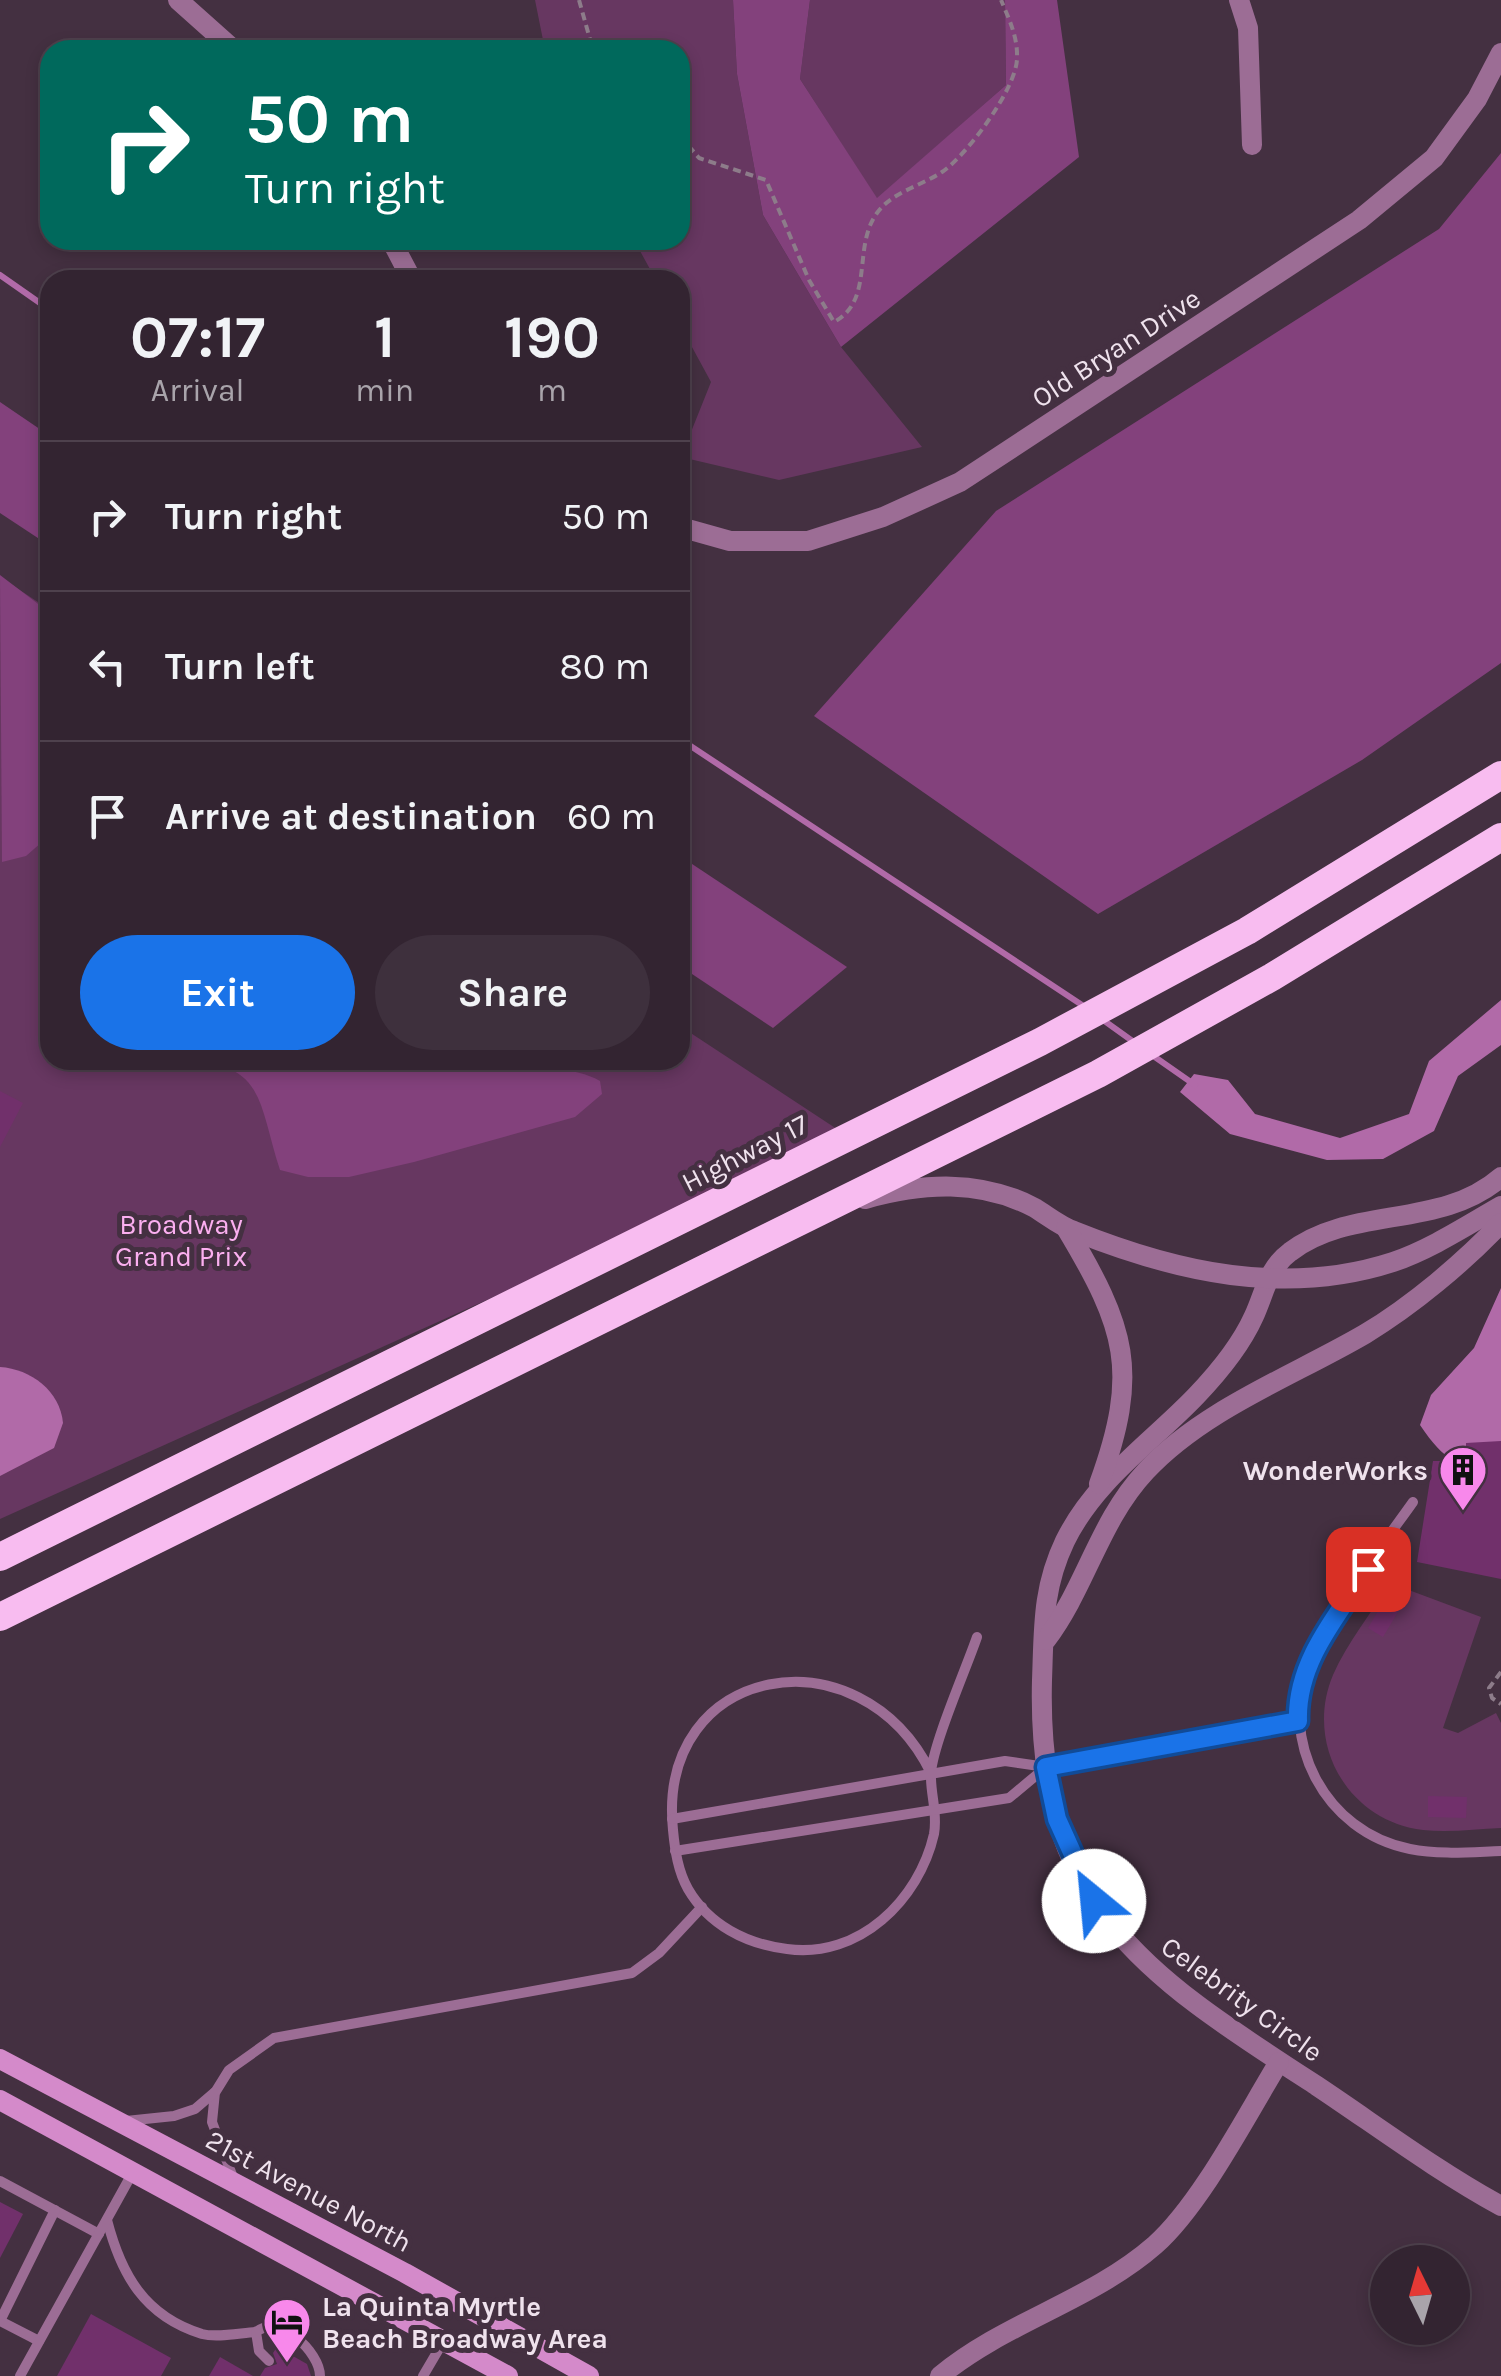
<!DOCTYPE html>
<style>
body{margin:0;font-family:Karla,sans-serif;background:#3e303d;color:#f1f3f6;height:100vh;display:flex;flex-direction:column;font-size:38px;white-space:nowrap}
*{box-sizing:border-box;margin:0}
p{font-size:32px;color:#a9a4ab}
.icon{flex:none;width:55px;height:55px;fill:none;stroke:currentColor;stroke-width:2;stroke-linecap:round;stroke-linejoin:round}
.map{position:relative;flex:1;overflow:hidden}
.sheet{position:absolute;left:40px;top:270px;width:650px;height:800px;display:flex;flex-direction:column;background:#332431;border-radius:30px;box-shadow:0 5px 15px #0003,0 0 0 2px #4e414d}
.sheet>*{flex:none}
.guide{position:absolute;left:40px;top:40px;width:650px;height:210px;border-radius:30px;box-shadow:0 5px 15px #0003,0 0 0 2px #4e414d;background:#00695c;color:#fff;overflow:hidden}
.needle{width:65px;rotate:355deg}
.fabs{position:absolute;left:1370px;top:2245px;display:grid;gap:20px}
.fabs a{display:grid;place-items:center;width:100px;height:100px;border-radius:50%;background:#332431;box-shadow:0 5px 15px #0003,0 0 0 2px #4e414d;font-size:50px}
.pin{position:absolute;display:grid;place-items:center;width:85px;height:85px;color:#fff;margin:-42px;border-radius:20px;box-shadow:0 5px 15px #0006}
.me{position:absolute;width:110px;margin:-55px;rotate:332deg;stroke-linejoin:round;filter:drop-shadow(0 0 8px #0008)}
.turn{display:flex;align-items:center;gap:35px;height:210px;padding:0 40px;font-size:45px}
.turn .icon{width:130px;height:130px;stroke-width:2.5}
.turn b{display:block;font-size:70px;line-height:85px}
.eta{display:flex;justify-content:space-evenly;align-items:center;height:170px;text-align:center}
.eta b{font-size:60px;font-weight:700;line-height:70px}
.primary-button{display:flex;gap:20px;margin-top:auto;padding:20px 40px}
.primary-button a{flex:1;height:115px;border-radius:60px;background:#1a73e8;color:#fff;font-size:40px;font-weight:700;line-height:115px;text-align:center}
.primary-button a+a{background:#3e303d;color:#f1f3f6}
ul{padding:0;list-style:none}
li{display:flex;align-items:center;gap:30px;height:150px;padding:0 40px;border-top:2px solid #4e414d}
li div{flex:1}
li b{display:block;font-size:38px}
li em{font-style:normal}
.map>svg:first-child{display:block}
</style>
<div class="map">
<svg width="1501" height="2376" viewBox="0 0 1501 2376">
<rect width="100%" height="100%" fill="#443041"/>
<!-- green -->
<g fill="#673761">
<polygon points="535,0 733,0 737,74 763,215 841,347 922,447 779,480 681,457 711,382 680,325 680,280 656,280 634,240 680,240 680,50 545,50"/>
<polygon points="810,0 1005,0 1006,85 877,199 800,79"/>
<polygon points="0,577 50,610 50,1060 680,1060 680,1026 849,1137 0,1519"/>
<path d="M1390,1583L1481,1617L1443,1728L1458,1733L1496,1713L1501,1723V1828C1476,1829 1449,1833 1423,1830C1348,1821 1304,1744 1333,1675C1347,1643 1372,1612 1390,1583Z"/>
</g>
<!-- forest -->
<g fill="#83417c">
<polygon points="733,0 810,0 800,79 877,198 1006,85 1005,0 1057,0 1079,157 841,347 763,215 737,74"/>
<polygon points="1501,153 1501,663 1362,760 1098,914 814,716 996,511 1439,229"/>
<polygon points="0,402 50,436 50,546 0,513"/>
<polygon points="0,575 50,613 50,835 26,856 2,862"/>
<polygon points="680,856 847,967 773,1028 680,966"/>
<path d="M178,1060H507C537,1070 574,1066 600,1081L602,1094L575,1117L414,1162L349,1177H308L280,1170C257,1099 266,1062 178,1060Z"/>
</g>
<!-- water -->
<g fill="#b16aa8">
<polygon points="1501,1000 1501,1045 1458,1076 1434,1131 1383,1159 1327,1160 1230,1134 1180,1092 1194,1074 1228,1080 1255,1114 1340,1138 1409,1114 1429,1061"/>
<path d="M1501,1288V1466C1455,1465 1446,1463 1420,1425L1431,1395L1474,1348Z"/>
<path d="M0,1367C31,1369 60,1391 63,1423L54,1448L0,1476Z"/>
</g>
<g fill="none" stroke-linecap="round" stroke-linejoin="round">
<!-- stream -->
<g stroke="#b16aa8" stroke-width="6">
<polyline points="0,275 50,310"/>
<polyline points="680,739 1085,1007"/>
<polyline points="1099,1017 1138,1045"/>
<polyline points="1152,1055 1195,1085"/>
</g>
</g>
<!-- building -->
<g fill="#71306b">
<polygon points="0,1091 23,1103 0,1147"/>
<polygon points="1501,1441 1501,1579 1417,1562 1433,1461 1466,1461 1466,1443"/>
<polygon points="1384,1601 1399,1610 1383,1637 1368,1628"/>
<polygon points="1428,1796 1467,1797 1466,1818 1428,1817"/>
<polygon points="0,2202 23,2214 0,2258"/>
<polygon points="91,2314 171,2358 161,2376 57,2376"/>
<polygon points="277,2347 307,2364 311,2376 260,2376 265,2368 277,2364 273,2353"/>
<polygon points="220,2357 253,2376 209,2376"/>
</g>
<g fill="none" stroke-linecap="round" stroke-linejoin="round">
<!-- path -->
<g stroke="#8d7c8a" stroke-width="4" stroke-dasharray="8 5" stroke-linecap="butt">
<polyline points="579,0 593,50"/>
<path d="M680,136L699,158L766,180L809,280L834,322C875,300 852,247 877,213C892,192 921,186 942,172C967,155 1016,89 1017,59C1018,37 1009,19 1001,0"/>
<polyline points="1501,1672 1489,1688 1492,1698 1501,1704"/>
</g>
<!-- service -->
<g stroke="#9c6d95" stroke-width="10">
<path d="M1413,1502C1384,1543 1327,1616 1309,1661C1278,1740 1324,1832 1410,1849C1440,1855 1471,1852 1501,1851"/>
<path d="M931,1773C860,1628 656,1663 673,1830C675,1851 678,1871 688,1889C709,1925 746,1944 787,1949C859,1959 919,1900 934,1834C938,1812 930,1794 931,1773C933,1744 966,1669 977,1637"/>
<polyline points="672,1819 1005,1761 1046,1767 1298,1721"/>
<polyline points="675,1851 1009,1798 1045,1768"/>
<polyline points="215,2092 212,2122 234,2180"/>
<polyline points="126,2121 174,2116 195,2109 216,2091 229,2070 274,2038 632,1973 659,1953 702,1907"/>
<polyline points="0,2181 99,2234"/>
<path d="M107,2220C121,2274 144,2316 202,2334C217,2338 240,2333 256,2332"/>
<polyline points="0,2321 55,2210"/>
<polyline points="0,2321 39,2341"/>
<path d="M269,2361L259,2351L256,2332C279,2313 320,2352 320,2376"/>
<polyline points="20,2376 133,2172"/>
<polyline points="423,2376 443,2342"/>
</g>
<!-- minor -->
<g stroke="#9c6d95" stroke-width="20">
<polyline points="178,0 234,50"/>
<polyline points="1239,0 1248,28 1252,145"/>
<polyline points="391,240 412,280"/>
<polyline points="680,527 730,541 808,541 883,517 960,482 1359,220 1434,158 1477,99 1501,53"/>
<path d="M1501,1177C1440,1230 1351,1205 1290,1252C1268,1268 1265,1292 1254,1316C1241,1345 1218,1373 1196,1396C1151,1443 1095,1480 1065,1541C1042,1589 1044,1629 1042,1680C1036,1907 1146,1975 1317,2086C1377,2126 1437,2171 1501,2206"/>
<path d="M865,1199C922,1183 980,1179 1035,1208C1048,1216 1060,1226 1074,1231C1176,1272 1285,1297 1393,1262C1431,1249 1466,1226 1501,1206"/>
<path d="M1066,1228C1126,1328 1140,1371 1099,1484"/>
<path d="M1046,1640C1086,1587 1099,1521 1146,1471C1204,1409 1293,1376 1365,1334C1413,1305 1463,1263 1501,1223"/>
<path d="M940,2376C1005,2322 1091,2301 1155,2245C1201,2204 1246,2116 1279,2062"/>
</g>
<!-- secondary -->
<g stroke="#d48aca" stroke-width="20">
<polyline points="0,2059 405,2273 589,2376"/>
<polyline points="0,2100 508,2376"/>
</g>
<!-- trunk -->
<g stroke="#f8bcf0" stroke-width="28">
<polyline points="0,1557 1040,1042 1247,931 1501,775"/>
<polyline points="0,1617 1098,1074 1272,977 1501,837"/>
</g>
</g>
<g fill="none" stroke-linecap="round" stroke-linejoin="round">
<!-- route casing -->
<g stroke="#114b97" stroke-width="25">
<path id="route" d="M1094,1901L1057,1819L1046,1767L1298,1721C1296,1662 1337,1616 1368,1569"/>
</g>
<!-- route -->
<use href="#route" stroke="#1a73e8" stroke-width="18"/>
</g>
<!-- icons -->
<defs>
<g id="building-pin" transform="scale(2.5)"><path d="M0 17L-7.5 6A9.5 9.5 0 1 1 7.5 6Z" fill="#f888eb" stroke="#443041"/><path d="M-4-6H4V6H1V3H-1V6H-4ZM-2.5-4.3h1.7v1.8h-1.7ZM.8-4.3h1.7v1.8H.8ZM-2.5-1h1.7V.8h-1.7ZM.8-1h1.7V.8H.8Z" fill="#111"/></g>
<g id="hotel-pin" transform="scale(2.5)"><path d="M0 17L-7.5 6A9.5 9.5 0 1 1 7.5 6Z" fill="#f888eb" stroke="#443041"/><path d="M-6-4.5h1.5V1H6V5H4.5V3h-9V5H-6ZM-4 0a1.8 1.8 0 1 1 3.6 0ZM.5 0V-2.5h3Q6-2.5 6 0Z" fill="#111"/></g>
</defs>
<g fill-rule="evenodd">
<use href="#building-pin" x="1463" y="1470"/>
<use href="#hotel-pin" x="287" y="2322"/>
</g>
<g text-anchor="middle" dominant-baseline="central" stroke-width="10" stroke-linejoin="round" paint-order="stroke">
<!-- street labels -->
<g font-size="28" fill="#efe2ed" stroke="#443041">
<text transform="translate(1116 348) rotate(-33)">Old Bryan Drive</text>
<text transform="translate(745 1153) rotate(-27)">Highway 17</text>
<text transform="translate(1242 1999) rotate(36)">Celebrity Circle</text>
<text transform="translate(309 2191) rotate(28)">21st Avenue North</text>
</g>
<!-- park labels -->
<g font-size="28" fill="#fbaff0" stroke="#443041">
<text x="181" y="1224">Broadway<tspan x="181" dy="32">Grand Prix</tspan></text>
</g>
<!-- poi labels -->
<g font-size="28" font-weight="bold" fill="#efe2ed" stroke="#443041" text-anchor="end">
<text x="1428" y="1470">WonderWorks</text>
<text x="322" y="2306" text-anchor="start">La Quinta Myrtle<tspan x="322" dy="32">Beach Broadway Area</tspan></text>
</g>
</g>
</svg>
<div class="fabs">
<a><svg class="needle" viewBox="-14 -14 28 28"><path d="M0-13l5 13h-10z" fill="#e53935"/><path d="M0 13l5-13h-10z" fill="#a9a4ab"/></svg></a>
</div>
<div class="pin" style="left:1368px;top:1569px;background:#d93025"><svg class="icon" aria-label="arrive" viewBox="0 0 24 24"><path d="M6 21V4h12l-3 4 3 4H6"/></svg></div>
<svg class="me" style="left:1094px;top:1901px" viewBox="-20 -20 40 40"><circle r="19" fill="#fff"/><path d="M0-13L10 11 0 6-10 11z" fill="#1a73e8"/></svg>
<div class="guide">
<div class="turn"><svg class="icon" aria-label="right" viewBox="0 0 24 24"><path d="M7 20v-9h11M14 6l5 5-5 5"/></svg><div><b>50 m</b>Turn right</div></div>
</div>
<section class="sheet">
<div class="eta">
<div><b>07:17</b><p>Arrival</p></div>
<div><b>1</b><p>min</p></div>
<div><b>190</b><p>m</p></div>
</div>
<ul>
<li><svg class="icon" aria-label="right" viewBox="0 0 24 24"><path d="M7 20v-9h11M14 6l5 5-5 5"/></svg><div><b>Turn right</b></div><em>50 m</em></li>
<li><svg class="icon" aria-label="left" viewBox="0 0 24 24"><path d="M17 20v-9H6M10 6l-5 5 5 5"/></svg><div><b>Turn left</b></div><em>80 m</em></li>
<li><svg class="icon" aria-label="arrive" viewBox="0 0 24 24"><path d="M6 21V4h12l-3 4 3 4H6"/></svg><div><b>Arrive at destination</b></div><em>60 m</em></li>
</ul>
<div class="primary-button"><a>Exit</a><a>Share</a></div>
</section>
</div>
